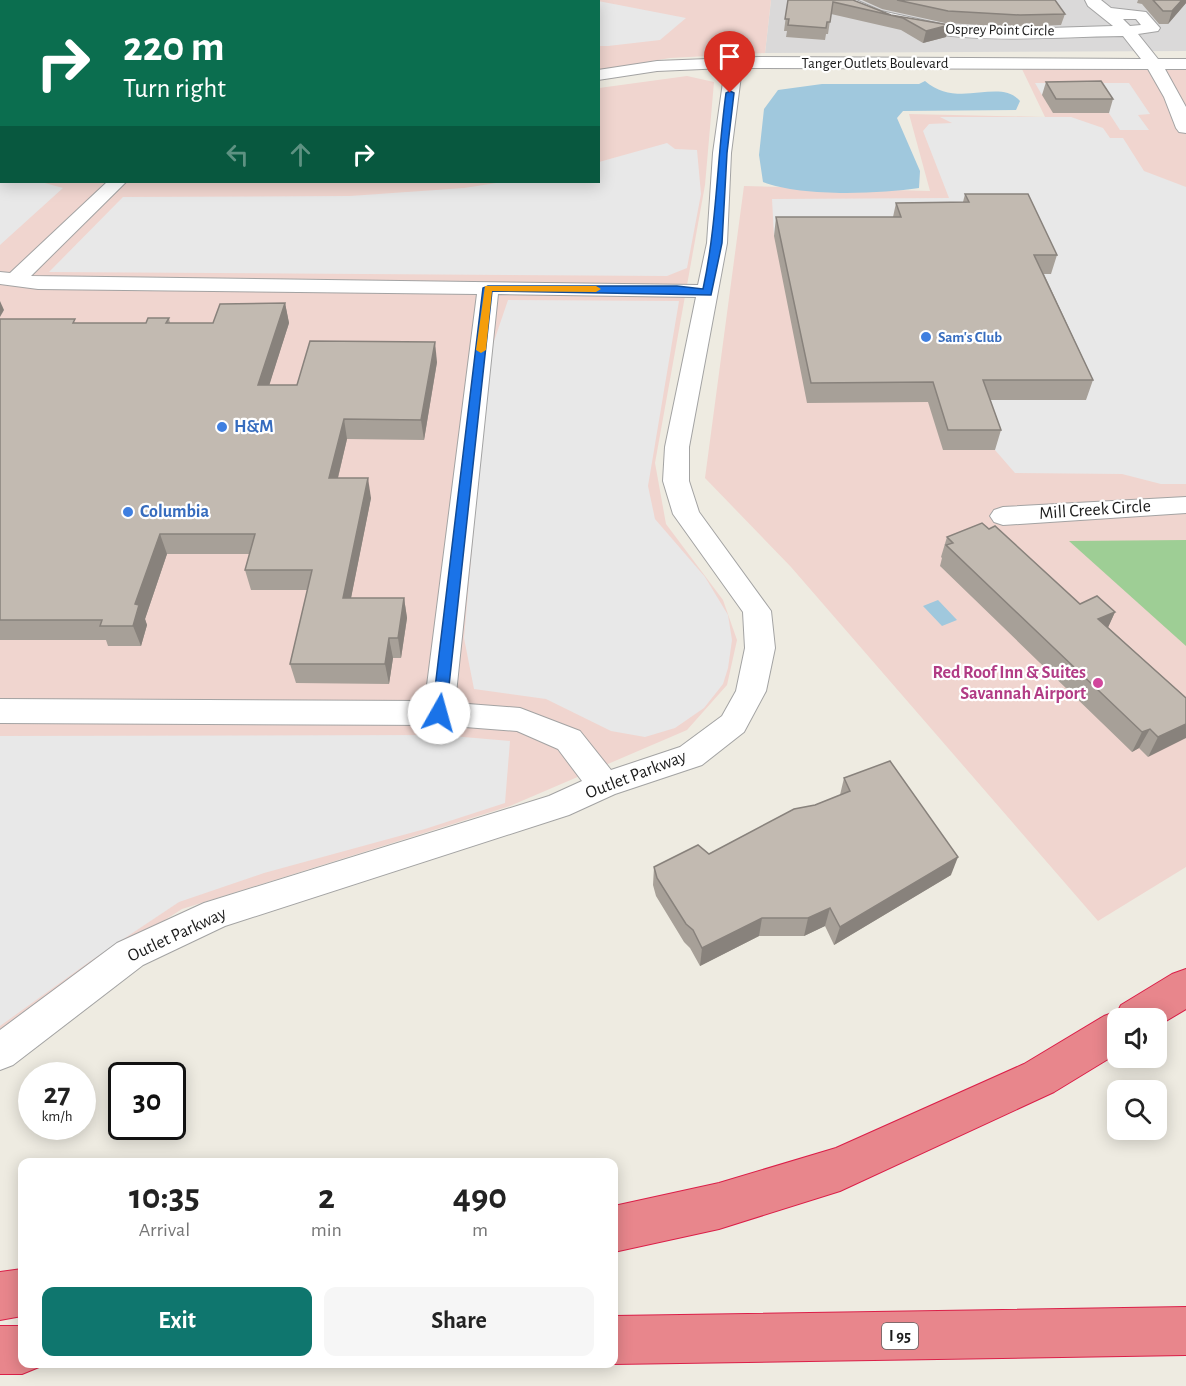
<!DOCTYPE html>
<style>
body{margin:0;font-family:"Alegreya Sans",sans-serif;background:#f6f6f6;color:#222;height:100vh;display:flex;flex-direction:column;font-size:22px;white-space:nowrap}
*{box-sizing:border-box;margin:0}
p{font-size:20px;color:#767676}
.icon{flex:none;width:33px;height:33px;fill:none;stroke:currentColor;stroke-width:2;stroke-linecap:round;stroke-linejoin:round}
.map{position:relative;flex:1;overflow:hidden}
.sheet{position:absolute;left:18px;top:1158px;width:600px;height:210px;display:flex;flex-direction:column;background:#fff;border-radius:12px;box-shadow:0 3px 15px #0003}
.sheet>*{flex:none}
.banner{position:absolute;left:0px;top:0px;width:600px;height:183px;box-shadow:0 3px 15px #0003;background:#0b6e4f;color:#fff;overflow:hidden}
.buttons{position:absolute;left:1107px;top:1008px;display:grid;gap:12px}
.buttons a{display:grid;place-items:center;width:60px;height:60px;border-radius:12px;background:#fff;box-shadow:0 3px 15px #0003;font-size:30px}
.speed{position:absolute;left:18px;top:1062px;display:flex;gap:12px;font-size:30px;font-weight:700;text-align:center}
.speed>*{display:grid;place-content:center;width:78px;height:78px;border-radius:50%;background:#fff;box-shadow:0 3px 15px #0003;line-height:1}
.speed small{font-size:15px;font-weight:400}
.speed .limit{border:3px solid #111;border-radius:9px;background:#fff;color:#111}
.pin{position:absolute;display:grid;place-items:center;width:51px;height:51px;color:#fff;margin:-62px -26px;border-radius:50% 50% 50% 0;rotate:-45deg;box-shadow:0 0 6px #0007}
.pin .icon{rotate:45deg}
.me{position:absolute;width:66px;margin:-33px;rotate:7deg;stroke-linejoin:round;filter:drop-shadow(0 0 4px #0008)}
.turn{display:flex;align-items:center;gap:21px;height:126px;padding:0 24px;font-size:27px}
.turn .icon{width:78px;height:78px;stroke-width:2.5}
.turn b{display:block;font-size:42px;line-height:51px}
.lanes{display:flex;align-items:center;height:57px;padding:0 24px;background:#0003;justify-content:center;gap:30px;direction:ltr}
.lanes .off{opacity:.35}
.eta{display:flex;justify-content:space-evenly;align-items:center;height:102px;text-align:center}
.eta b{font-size:36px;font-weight:600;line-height:42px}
.cta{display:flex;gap:12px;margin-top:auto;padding:12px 24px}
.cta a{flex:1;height:69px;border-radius:12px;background:#0f766e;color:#fff;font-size:24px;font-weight:600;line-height:69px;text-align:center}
.cta a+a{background:#f6f6f6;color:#222}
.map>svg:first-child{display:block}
</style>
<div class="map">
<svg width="1186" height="1386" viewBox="0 0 1186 1386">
<rect width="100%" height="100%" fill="#eeebe1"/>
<!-- residential -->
<polygon fill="#dad9d9" points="771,0 1186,0 1186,51 765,53"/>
<!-- commercial -->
<g fill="#f0d5cf">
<polygon points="167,0 771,0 765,53 670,58 599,70 598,2 164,2"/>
<polygon points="1186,66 1186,867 1098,921 791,567 705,478 744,186 930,191 909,114 1045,117 1021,67"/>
<polygon points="687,76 714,82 705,185 655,463 666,524 723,600 737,640 727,685 687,730 510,806 182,909 87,970 0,1031 0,80 2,182 598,182 599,88"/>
</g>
<!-- forest -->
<polygon fill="#9ece95" points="1186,540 1186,646 1069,541"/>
<!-- parking -->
<g fill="#e8e8e8">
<polygon points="346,0 593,0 686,18 660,40 608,46 599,46 598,2"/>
<polygon points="1035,83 1129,83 1150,114 1138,115 1149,130 1120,130 1097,95 1042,95"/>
<polygon points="940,117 1071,117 1103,128 1110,138 1123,138 1144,171 1186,187 1186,484 1161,484 1122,474 1015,473 995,450 977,400 1086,399 774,236 772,199 949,198 923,131 929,124 952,123"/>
<polygon points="667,143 675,149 697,150 701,194 687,268 667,276 49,272 123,197 350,196 464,188 503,182 598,182 599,162"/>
<polygon points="0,169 2,182 41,182 63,188 0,245"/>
<polygon points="508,300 679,301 648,486 655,519 705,577 728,615 732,640 728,668 723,684 704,708 675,728 645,737 611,731 546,699 474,689 464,638 489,356"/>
<polygon points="440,735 510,741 505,803 425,829 264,873 179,902 89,962 0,1026 0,736"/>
</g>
<!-- water -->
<g fill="#a0c8dd">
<path d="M925,81C958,110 999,77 1020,101L1016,110L903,111L897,118L920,171L919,188C878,194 801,197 763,182L759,155L764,109L778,90L822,84H919Z"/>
<polygon points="938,600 957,620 942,626 923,606"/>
</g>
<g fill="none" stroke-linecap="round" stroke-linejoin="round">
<!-- minor casing -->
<g stroke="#a3a3a3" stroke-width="2">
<g id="minor">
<polygon points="74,0 90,0 73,2"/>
<path d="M835,0H856L881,11L945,25L1017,29L1113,26L1088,6L1085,0H1101L1111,8L1146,12L1160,28L1158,31L1138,34L1158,59H1186V69H1165L1186,107V133L1179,132L1176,128L1164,97L1148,69L742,68L731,153L727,243L689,447V481L699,512L771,611L775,648L766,691L744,732L702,765L615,794L569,815L225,926L143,965L13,1065L0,1070V1030L117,943L204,903L549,796L582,781L558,749L517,731L439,725L0,723V699L425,701L477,294L38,289L0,284V272L10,273L107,182H126L31,276L698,285L707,243L713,153L725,68L657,71L598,80V70L657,61L759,57L1141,59L1123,36C1036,37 940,49 859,13C851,9 841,7 835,0ZM1123,19H1136L1141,25L1130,26ZM498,294L696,297L665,447L663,481L673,514L743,612L745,648L736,691L722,716L680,747L611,770L580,731L520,708L455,703Z"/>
<rect x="0" y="62" width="2" height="10"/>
<polygon points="1186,497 1186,513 1003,525 994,522 990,516 994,510 1003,507"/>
</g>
</g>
<!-- highway casing -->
<g stroke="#db1f48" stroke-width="2">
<g id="highway">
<polygon points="1186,969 1186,1009 1156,1027 1156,1018 1118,1018 1118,1053 1054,1092 840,1191 719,1229 614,1252 614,1206 719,1183 836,1148 1024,1064 1104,1016 1118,1011 1121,1005 1172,974"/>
<polygon points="22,1269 22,1316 0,1320 0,1272"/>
<polygon points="1186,1307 1186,1355 614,1364 613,1364 614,1316"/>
<polygon points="0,1326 22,1326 22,1364 41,1364 39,1367 22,1374 0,1374"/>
</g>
</g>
<!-- minor -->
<use href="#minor" fill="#fff" fill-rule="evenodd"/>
<!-- highway -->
<use href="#highway" fill="#e8868c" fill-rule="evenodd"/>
</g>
<!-- wall -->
<g fill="#a7a098">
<polygon points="788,0 853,0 891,15 949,25 946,37 923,43 901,30 831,14 828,34 826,34 825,40 786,37 787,31 784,31"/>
<polygon points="862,0 1055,0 1065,14 1061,25 1017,27 945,23 882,9"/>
<polygon points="1138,0 1186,0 1186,3 1168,24 1159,24 1142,4 1137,3"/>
<polygon points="1046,82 1113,99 1109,113 1053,113 1042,95"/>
<polygon points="2,115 2,147 0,147 0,116"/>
<polygon points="965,194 1057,255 1051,274 1044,274 1093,380 1086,400 990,400 1001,430 995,450 943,450 928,402 807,403 774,236 776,217 893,217 896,203 963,202"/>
<polygon points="285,303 289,323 269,385 297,385 437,362 424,440 347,439 338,478 371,498 351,598 404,598 407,618 401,658 393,658 389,684 296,683 290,664 308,590 251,590 245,570 250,554 167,554 145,619 147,625 141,646 108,646 106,640 0,640 0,319 77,323 146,323 169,318 170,323 213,323"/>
<polygon points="947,537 1080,604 1115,612 1108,627 1186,698 1148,757 1139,748 1132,752 940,566 942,558 941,557"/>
<polygon points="844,778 951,875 834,945 825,926 804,936 759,936 700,966 690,948 684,942 656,896 653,885 654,867 709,854 815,805 840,795"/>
</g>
<!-- shaded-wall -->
<g fill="#88827c">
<polygon points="244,0 257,0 257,2 241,2"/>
<polygon points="1182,0 1186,0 1186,3 1168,24 1172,11"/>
<polygon points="949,25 946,37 923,43 926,31"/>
<polygon points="0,301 4,310 0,317"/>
<polygon points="285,303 289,323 263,405 258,385"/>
<polygon points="435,342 437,362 424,440 421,420"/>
<polygon points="344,419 347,439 333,498 329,478"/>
<polygon points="368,478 371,498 347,618 343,598"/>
<polygon points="160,534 167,554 145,619 147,625 141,646 133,626 135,604"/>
<polygon points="404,598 407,618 401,658 398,638"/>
<polygon points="1115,612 1106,632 1098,619"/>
<polygon points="389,638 393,658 389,684 385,664"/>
<polygon points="1186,724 1186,738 1148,757 1158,737"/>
<polygon points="1150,729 1139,748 1132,752 1142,732"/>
<polygon points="958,857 951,875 834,945 840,927"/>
<polygon points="830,908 825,926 804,936 808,918"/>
<polygon points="762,918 759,936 700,966 702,948"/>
</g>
<!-- building -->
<g fill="#c2bab1" stroke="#88827c" stroke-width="1.5">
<polygon points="191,0 244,0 241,2 188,2"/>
<polygon points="788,0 853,0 891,15 949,25 926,31 903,18 833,2 830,22 827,22 826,28 788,25 789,19 785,19"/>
<polygon points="897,0 1055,0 1065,14 1020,15 948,11"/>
<polygon points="1153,0 1182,0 1172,11 1163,11"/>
<polygon points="1101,81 1113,99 1056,99 1046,82"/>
<polygon points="2,115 2,131 0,131 0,116"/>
<polygon points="965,194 1028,194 1057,255 1034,255 1093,380 983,380 1001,430 948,430 933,382 811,383 776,217 901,217 896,203 969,202"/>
<polygon points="285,303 258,385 297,385 310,341 435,342 421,420 344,419 329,478 368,478 343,598 404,598 398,638 389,638 385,664 290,664 312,570 245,570 255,534 160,534 135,604 139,605 133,626 100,626 102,620 0,620 0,319 75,319 73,323 146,323 148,318 169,318 166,323 213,323 220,304"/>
<polygon points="982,523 989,529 995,526 1080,604 1097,596 1115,612 1098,619 1186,698 1186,724 1158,737 1150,729 1142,732 946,545 953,543 947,537"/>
<polygon points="890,761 958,857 840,927 830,908 808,918 762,918 702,948 693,930 686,924 657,878 654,867 698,845 709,854 794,809 815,805 850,791 844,778"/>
</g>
<!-- route -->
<path fill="#1a73e8" stroke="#114b97" stroke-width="1.5" d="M730,91L734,93L727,153L722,243L711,295L492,291L446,713L439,718L434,717L432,713L483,288L488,286H677L703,289C717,225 717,158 726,93Z"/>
<!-- slow -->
<polygon fill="#f59e0b" points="485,286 596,286 601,289 596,292 492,291 486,350 481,353 476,350"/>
<!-- markers -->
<g fill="#3f7fe0" stroke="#fff" stroke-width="2">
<circle cx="926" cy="337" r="6"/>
<circle cx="222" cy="427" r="6"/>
<circle cx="128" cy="512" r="6"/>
</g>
<circle fill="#d1479c" stroke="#fff" stroke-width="2" cx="1098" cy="683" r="6"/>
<g text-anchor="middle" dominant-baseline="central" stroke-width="4.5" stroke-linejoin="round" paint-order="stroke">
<!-- far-street labels -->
<g font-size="15" fill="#1c1c1c" stroke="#fff">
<text transform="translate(1000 30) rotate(1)">Osprey Point Circle</text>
<text x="875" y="63">Tanger Outlets Boulevard</text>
</g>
<!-- far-shop labels -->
<g font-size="15" font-weight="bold" fill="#366cbe" stroke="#fff" text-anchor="start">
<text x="938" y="337">Sam's Club</text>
</g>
<!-- shield labels -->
<rect fill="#fff" stroke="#606060" stroke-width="1.5" x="882" y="1323" width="36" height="26" rx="4.5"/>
<g font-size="16" font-weight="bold" fill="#1c1c1c">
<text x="900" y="1336">I 95</text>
</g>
<!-- shop labels -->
<g font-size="18" font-weight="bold" fill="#366cbe" stroke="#fff" text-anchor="start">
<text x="234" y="427">H&amp;M</text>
<text x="140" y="512">Columbia</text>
</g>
<!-- street labels -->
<g font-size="18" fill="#1c1c1c" stroke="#fff">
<text transform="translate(1095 510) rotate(-4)">Mill Creek Circle</text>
<text transform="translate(636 775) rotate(-21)">Outlet Parkway</text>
<text transform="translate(177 935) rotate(-25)">Outlet Parkway</text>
</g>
<!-- hotel labels -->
<g font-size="18" font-weight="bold" fill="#b23c85" stroke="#fff" text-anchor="end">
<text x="1086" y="673">Red Roof Inn &amp; Suites<tspan x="1086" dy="21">Savannah Airport</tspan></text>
</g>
</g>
</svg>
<div class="buttons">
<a><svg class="icon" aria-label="sound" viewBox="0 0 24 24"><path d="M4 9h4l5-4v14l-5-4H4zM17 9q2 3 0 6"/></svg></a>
<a><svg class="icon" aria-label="search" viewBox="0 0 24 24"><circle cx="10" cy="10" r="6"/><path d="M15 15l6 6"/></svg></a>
</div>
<div class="speed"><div>27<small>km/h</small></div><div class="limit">30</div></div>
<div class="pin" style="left:730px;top:93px;background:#d93025"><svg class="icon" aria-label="arrive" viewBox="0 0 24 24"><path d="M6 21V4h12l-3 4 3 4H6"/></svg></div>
<svg class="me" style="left:439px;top:713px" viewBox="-20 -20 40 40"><circle r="19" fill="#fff"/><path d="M0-13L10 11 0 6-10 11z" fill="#1a73e8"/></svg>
<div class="banner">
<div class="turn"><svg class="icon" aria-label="right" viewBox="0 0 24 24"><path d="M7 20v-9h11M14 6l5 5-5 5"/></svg><div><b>220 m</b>Turn right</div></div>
<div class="lanes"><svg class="icon off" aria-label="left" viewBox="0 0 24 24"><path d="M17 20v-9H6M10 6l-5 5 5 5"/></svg><svg class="icon off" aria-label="ahead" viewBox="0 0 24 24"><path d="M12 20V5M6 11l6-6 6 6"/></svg><svg class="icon" aria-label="right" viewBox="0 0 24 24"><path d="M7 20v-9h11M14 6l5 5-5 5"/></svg></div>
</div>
<section class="sheet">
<div class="eta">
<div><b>10:35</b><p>Arrival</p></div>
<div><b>2</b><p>min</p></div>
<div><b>490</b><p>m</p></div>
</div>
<div class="cta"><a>Exit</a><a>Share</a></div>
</section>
</div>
